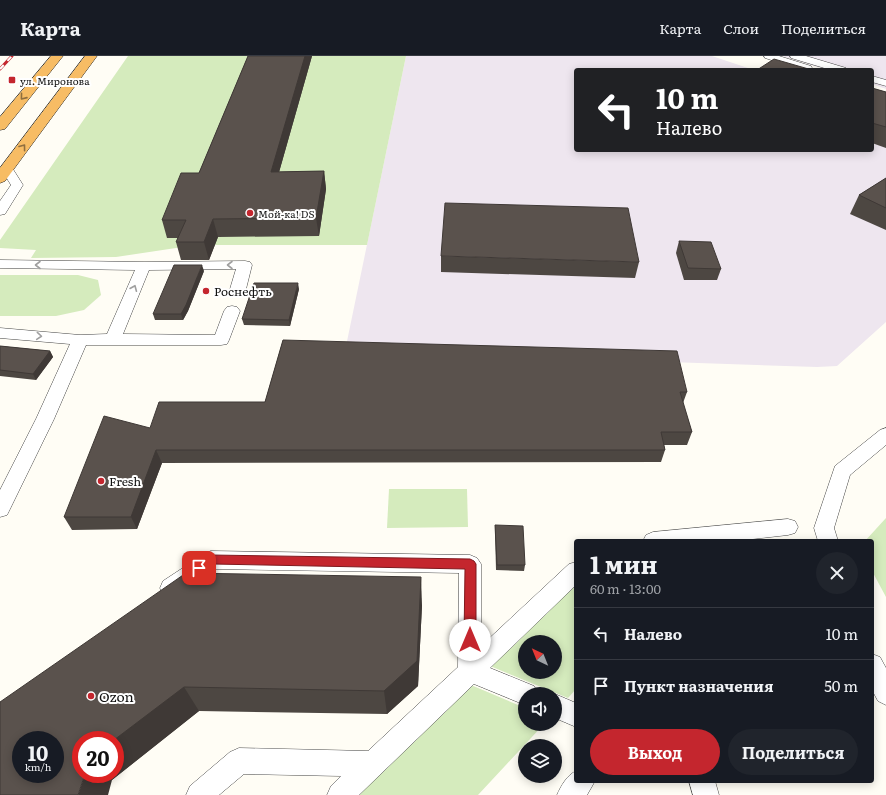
<!DOCTYPE html>
<html lang="ru">
<meta charset="utf-8">
<style>
body{margin:0;font-family:Literata,serif;background:#20242c;color:#f1f3f6;height:100vh;display:flex;flex-direction:column;font-size:15px;white-space:nowrap}
*{box-sizing:border-box;margin:0}
p{font-size:13px;color:#9ea1a6}
.icon{flex:none;width:22px;height:22px;fill:none;stroke:currentColor;stroke-width:2;stroke-linecap:round;stroke-linejoin:round}
.map{position:relative;flex:1;overflow:hidden}
.side{position:absolute;left:574px;top:483px;width:300px;height:244px;display:flex;flex-direction:column;background:#171b24;border-radius:4px;box-shadow:0 2px 10px #0003}
.side>*{flex:none}
.banner{position:absolute;left:574px;top:12px;width:300px;height:84px;border-radius:4px;box-shadow:0 2px 10px #0003;background:#202124;color:#fff;overflow:hidden}
.needle{width:26px;rotate:317deg}
.fabs{position:absolute;left:518px;top:579px;display:grid;gap:8px}
.fabs a{display:grid;place-items:center;width:44px;height:44px;border-radius:50%;background:#171b24;box-shadow:0 2px 10px #0003;font-size:20px}
.speed{position:absolute;left:12px;top:675px;display:flex;gap:8px;font-size:20px;font-weight:700;text-align:center}
.speed>*{display:grid;place-content:center;width:52px;height:52px;border-radius:50%;background:#171b24;box-shadow:0 2px 10px #0003;line-height:1}
.speed small{font-size:10px;font-weight:400}
.speed .limit{border:6px solid #d22;background:#fff;color:#111}
.pin{position:absolute;display:grid;place-items:center;width:34px;height:34px;color:#fff;margin:-17px;border-radius:8px;box-shadow:0 2px 6px #0006}
.me{position:absolute;width:44px;margin:-22px;rotate:0deg;stroke-linejoin:round;filter:drop-shadow(0 0 3px #0008)}
.turn{display:flex;align-items:center;gap:14px;height:84px;padding:0 16px;font-size:18px}
.turn .icon{width:52px;height:52px;stroke-width:2.5}
.turn b{display:block;font-size:28px;line-height:34px}
.round{display:grid;place-items:center;flex:none;width:42px;height:42px;border-radius:21px;background:#20242c}
.headline{display:flex;align-items:center;justify-content:space-between;height:68px;padding:0 16px}
h1{font-size:24px;font-weight:700;line-height:30px}
.cta{display:flex;gap:8px;margin-top:auto;padding:8px 16px}
.cta a{flex:1;height:46px;border-radius:24px;background:#c4262e;color:#fff;font-size:16px;font-weight:700;line-height:46px;text-align:center}
.cta a+a{background:#20242c;color:#f1f3f6}
ul{padding:0;list-style:none}
li{display:flex;align-items:center;gap:12px;height:52px;padding:0 16px;border-top:1px solid #363941}
li div{flex:1}
li b{display:block;font-size:15px}
li em{font-style:normal}
header{display:flex;align-items:center;gap:24px;box-sizing:border-box;height:56px;padding:0 20px;background:#171b24;border-bottom:1px solid #363941}
header strong{font-size:19px}
nav{display:flex;gap:22px;margin-inline-start:auto;font-size:14px}
.map>svg:first-child{display:block}
</style>
<header>
<strong>Карта</strong>
<nav><a>Карта</a><a>Слои</a><a>Поделиться</a></nav>
</header>
<div class="map">
<svg width="886" height="739" viewBox="0 0 886 739">
<rect width="100%" height="100%" fill="#fffdf5"/>
<!-- industrial -->
<g fill="#eee6ef">
<polygon points="406,0 712,0 754,14 576,14 576,94 872,94 872,52 886,56 886,266 837,310 817,311 345,295"/>
<polygon points="782,0 886,0 886,33 872,28 872,14 827,14"/>
</g>
<!-- green -->
<g fill="#d5ebbd" fill-rule="evenodd">
<polygon points="128,0 406,0 367,189 196,189 116,201 31,202 36,194 0,192 0,184"/>
<polygon points="0,219 78,219 98,224 101,239 84,254 56,260 0,260"/>
<polygon points="389,433 467,433 468,471 387,472"/>
<polygon points="886,462 886,541 872,515 872,485 865,485"/>
<path d="M576,528V633L568,642L490,610ZM525,586H555V616H525Z"/>
<polygon points="471,629 525,652 525,668 544,668 478,739 357,739"/>
</g>
<g fill="none" stroke-linecap="round" stroke-linejoin="round">
<!-- service casing -->
<g stroke="#444" stroke-width="1">
<g id="service">
<polygon points="764,0 779,0 811,10 812,12 811,14 803,14 765,2"/>
<polygon points="790,0 806,0 846,12 847,14 831,14 791,2"/>
<polygon points="872,20 886,24 886,30 872,26"/>
<polygon points="7,109 11,110 23,129 5,158 0,159 0,145 11,129 1,113 3,110"/>
<polygon points="0,204 144,206 245,205 250,206 252,209 246,233 243,236 238,238 233,236 230,233 236,213 149,214 123,278 215,279 224,255 227,251 232,250 237,251 240,255 229,284 227,288 221,289 86,289 54,363 10,453 7,459 0,461 0,434 36,363 70,288 0,282 0,272 80,279 107,278 135,214 0,212"/>
<polygon points="886,372 886,389 850,419 834,472 838,485 818,485 814,472 835,410 880,374"/>
<polygon points="788,463 795,465 798,471 795,477 788,479 735,485 643,485 646,479 653,476"/>
<polygon points="211,495 470,499 477,502 481,508 481,590 569,508 576,506 576,529 490,612 534,630 538,638 525,638 525,649 474,628 359,739 327,739 331,730 341,720 244,718 219,739 186,739 190,730 230,696 239,692 368,695 458,611 459,517 215,513 179,539 171,542 163,539 160,532 163,525 204,498"/>
<polygon points="872,598 880,601 886,612 886,649 878,645 872,634"/>
<polygon points="555,638 576,647 576,671 555,662"/>
<path d="M576,715V725H595L587,739H557C561,730 567,719 576,715Z"/>
<polygon points="689,725 715,725 719,739 693,739"/>
</g>
</g>
<!-- trunk casing -->
<g stroke="#222" stroke-width="1">
<g id="trunk">
<polygon points="51,0 63,0 5,73 0,74 0,61"/>
<polygon points="85,0 97,0 5,125 0,127 0,112"/>
</g>
</g>
<!-- service -->
<use href="#service" fill="#fff" fill-rule="evenodd"/>
<!-- trunk -->
<use href="#trunk" fill="#f7bc64" fill-rule="evenodd"/>
<!-- rail casing -->
<g stroke="#c4262e" stroke-width="3">
<polyline id="rail" points="0,13 12,0"/>
</g>
<!-- rail -->
<use href="#rail" stroke="#fff" stroke-width="2" stroke-dasharray="5.5" stroke-linecap="butt"/>
</g>
<!-- wall -->
<g fill="#4d4742">
<polygon points="248,0 312,0 279,116 324,115 326,133 319,180 218,181 209,204 181,204 176,186 178,182 167,182 162,164 199,117"/>
<polygon points="872,32 886,36 886,92 872,87"/>
<polygon points="886,122 886,174 850,158 859,139"/>
<polygon points="679,185 721,213 717,224 684,224 676,197"/>
<polygon points="441,200 639,206 635,222 441,216"/>
<polygon points="204,215 188,255 183,264 155,264 153,258"/>
<polygon points="299,233 290,270 244,269 242,263"/>
<polygon points="283,284 687,336 683,347 692,376 687,389 664,389 665,394 661,406 162,407 137,473 72,474 64,461 150,372 265,346"/>
<polygon points="0,290 50,295 53,301 36,324 0,320"/>
<polygon points="495,469 525,509 524,515 496,514 495,475"/>
<polygon points="422,549 418,630 387,658 199,655 112,724 0,646"/>
</g>
<!-- shaded-wall -->
<g fill="#3f3936">
<polygon points="305,0 312,0 274,134 271,116"/>
<polygon points="324,115 326,133 319,180 316,162"/>
<polygon points="213,163 218,181 209,204 204,186"/>
<polygon points="202,209 204,215 188,255 183,264 181,258"/>
<polygon points="298,227 299,233 290,270 289,264"/>
<polygon points="50,295 53,301 36,324 33,318"/>
<polygon points="156,394 162,407 137,473 131,461"/>
<polygon points="421,521 422,549 418,630 387,658 384,635"/>
<polygon points="184,631 199,655 112,724 108,739 78,739 85,718 115,718 115,684 114,684"/>
</g>
<!-- building -->
<g fill="#5a524d" stroke="#3f3936" fill-rule="evenodd">
<polygon points="248,0 305,0 271,116 324,115 316,162 213,163 204,186 176,186 186,164 162,164 181,117 199,117"/>
<polygon points="774,3 812,14 757,14"/>
<polygon points="872,32 886,36 886,71 872,67"/>
<polygon points="886,122 886,152 859,139"/>
<polygon points="445,147 628,152 639,206 441,200"/>
<polygon points="679,185 711,186 721,213 688,212"/>
<polygon points="174,209 202,209 186,249 181,258 153,258"/>
<polygon points="254,227 298,227 289,264 242,263"/>
<polygon points="283,284 677,295 687,336 680,336 692,376 661,376 665,394 156,394 131,461 64,461 104,360 150,372 159,346 265,346"/>
<polygon points="0,290 50,295 33,318 0,314"/>
<polygon points="495,469 523,470 525,509 497,509"/>
<path d="M186,517L421,521L417,605L384,635L184,631L114,684H81V718H85L78,739H0V646ZM21,684H55V718H21Z"/>
</g>
<!-- one-way arrows -->
<defs><path id="oneway-chevron" d="M-2-3.5L2.5 0L-2 3.5" fill="none" stroke-width="1.6" stroke-linecap="round" stroke-linejoin="round"/></defs>
<g stroke="#906f3f">
<use href="#oneway-chevron" transform="translate(23 41) rotate(129)"/>
<use href="#oneway-chevron" transform="translate(23 91) rotate(-53)"/>
</g>
<g stroke="#a0a0a0">
<use href="#oneway-chevron" transform="translate(38 209) rotate(-180)"/>
<use href="#oneway-chevron" transform="translate(230 209) rotate(180)"/>
<use href="#oneway-chevron" transform="translate(134 232) rotate(-67)"/>
<use href="#oneway-chevron" transform="translate(39 280) rotate(5)"/>
</g>
<!-- route -->
<path fill="#c4262e" stroke="#7f191e" d="M211,499L470,503L474,505L476,508V584L474,588L470,590L466,588L464,584L465,513L213,508C208,512 202,518 195,516L194,512L195,509Z"/>
<!-- markers -->
<g fill="#c4262e" stroke="#fff" stroke-width="1.5">
<rect x="8" y="20" width="8" height="8" rx="2"/>
<circle cx="250" cy="157" r="4"/>
<circle cx="206" cy="235" r="4"/>
<circle cx="101" cy="425" r="4"/>
<circle cx="91" cy="640" r="4"/>
</g>
<g text-anchor="middle" dominant-baseline="central" stroke-width="4" stroke-linejoin="round" paint-order="stroke">
<!-- far-poi labels -->
<g font-size="10" fill="#111" stroke="#fff" text-anchor="start">
<text x="20" y="24">ул. Миронова</text>
<text x="258" y="157">Мой-ка! DS</text>
</g>
<!-- poi labels -->
<g font-size="12" fill="#111" stroke="#fff" text-anchor="start">
<text x="214" y="235">Роснефть</text>
<text x="109" y="425">Fresh</text>
</g>
<!-- near-poi labels -->
<g font-size="14" fill="#111" stroke="#fff" text-anchor="start">
<text x="99" y="640">Ozon</text>
</g>
</g>
</svg>
<div class="fabs">
<a><svg class="needle" viewBox="-14 -14 28 28"><path d="M0-13l5 13h-10z" fill="#e53935"/><path d="M0 13l5-13h-10z" fill="#9ea1a6"/></svg></a>
<a><svg class="icon" aria-label="sound" viewBox="0 0 24 24"><path d="M4 9h4l5-4v14l-5-4H4zM17 9q2 3 0 6"/></svg></a>
<a><svg class="icon" aria-label="layers" viewBox="0 0 24 24"><path d="M12 4l9 5-9 5-9-5zM3 14l9 5 9-5"/></svg></a>
</div>
<div class="speed"><div>10<small>km/h</small></div><div class="limit">20</div></div>
<div class="pin" style="left:199px;top:512px;background:#d93025"><svg class="icon" aria-label="arrive" viewBox="0 0 24 24"><path d="M6 21V4h12l-3 4 3 4H6"/></svg></div>
<svg class="me" style="left:470px;top:584px" viewBox="-20 -20 40 40"><circle r="19" fill="#fff"/><path d="M0-13L10 11 0 6-10 11z" fill="#c4262e"/></svg>
<div class="banner">
<div class="turn"><svg class="icon" aria-label="left" viewBox="0 0 24 24"><path d="M17 20v-9H6M10 6l-5 5 5 5"/></svg><div><b>10 m</b>Налево</div></div>
</div>
<section class="side">
<div class="headline"><div><h1>1 мин</h1><p>60 m · 13:00</p></div><a class="round"><svg class="icon" aria-label="close" viewBox="0 0 24 24"><path d="M6 6l12 12M18 6L6 18"/></svg></a></div>
<ul>
<li><svg class="icon" aria-label="left" viewBox="0 0 24 24"><path d="M17 20v-9H6M10 6l-5 5 5 5"/></svg><div><b>Налево</b></div><em>10 m</em></li>
<li><svg class="icon" aria-label="arrive" viewBox="0 0 24 24"><path d="M6 21V4h12l-3 4 3 4H6"/></svg><div><b>Пункт назначения</b></div><em>50 m</em></li>
</ul>
<div class="cta"><a>Выход</a><a>Поделиться</a></div>
</section>
</div>
